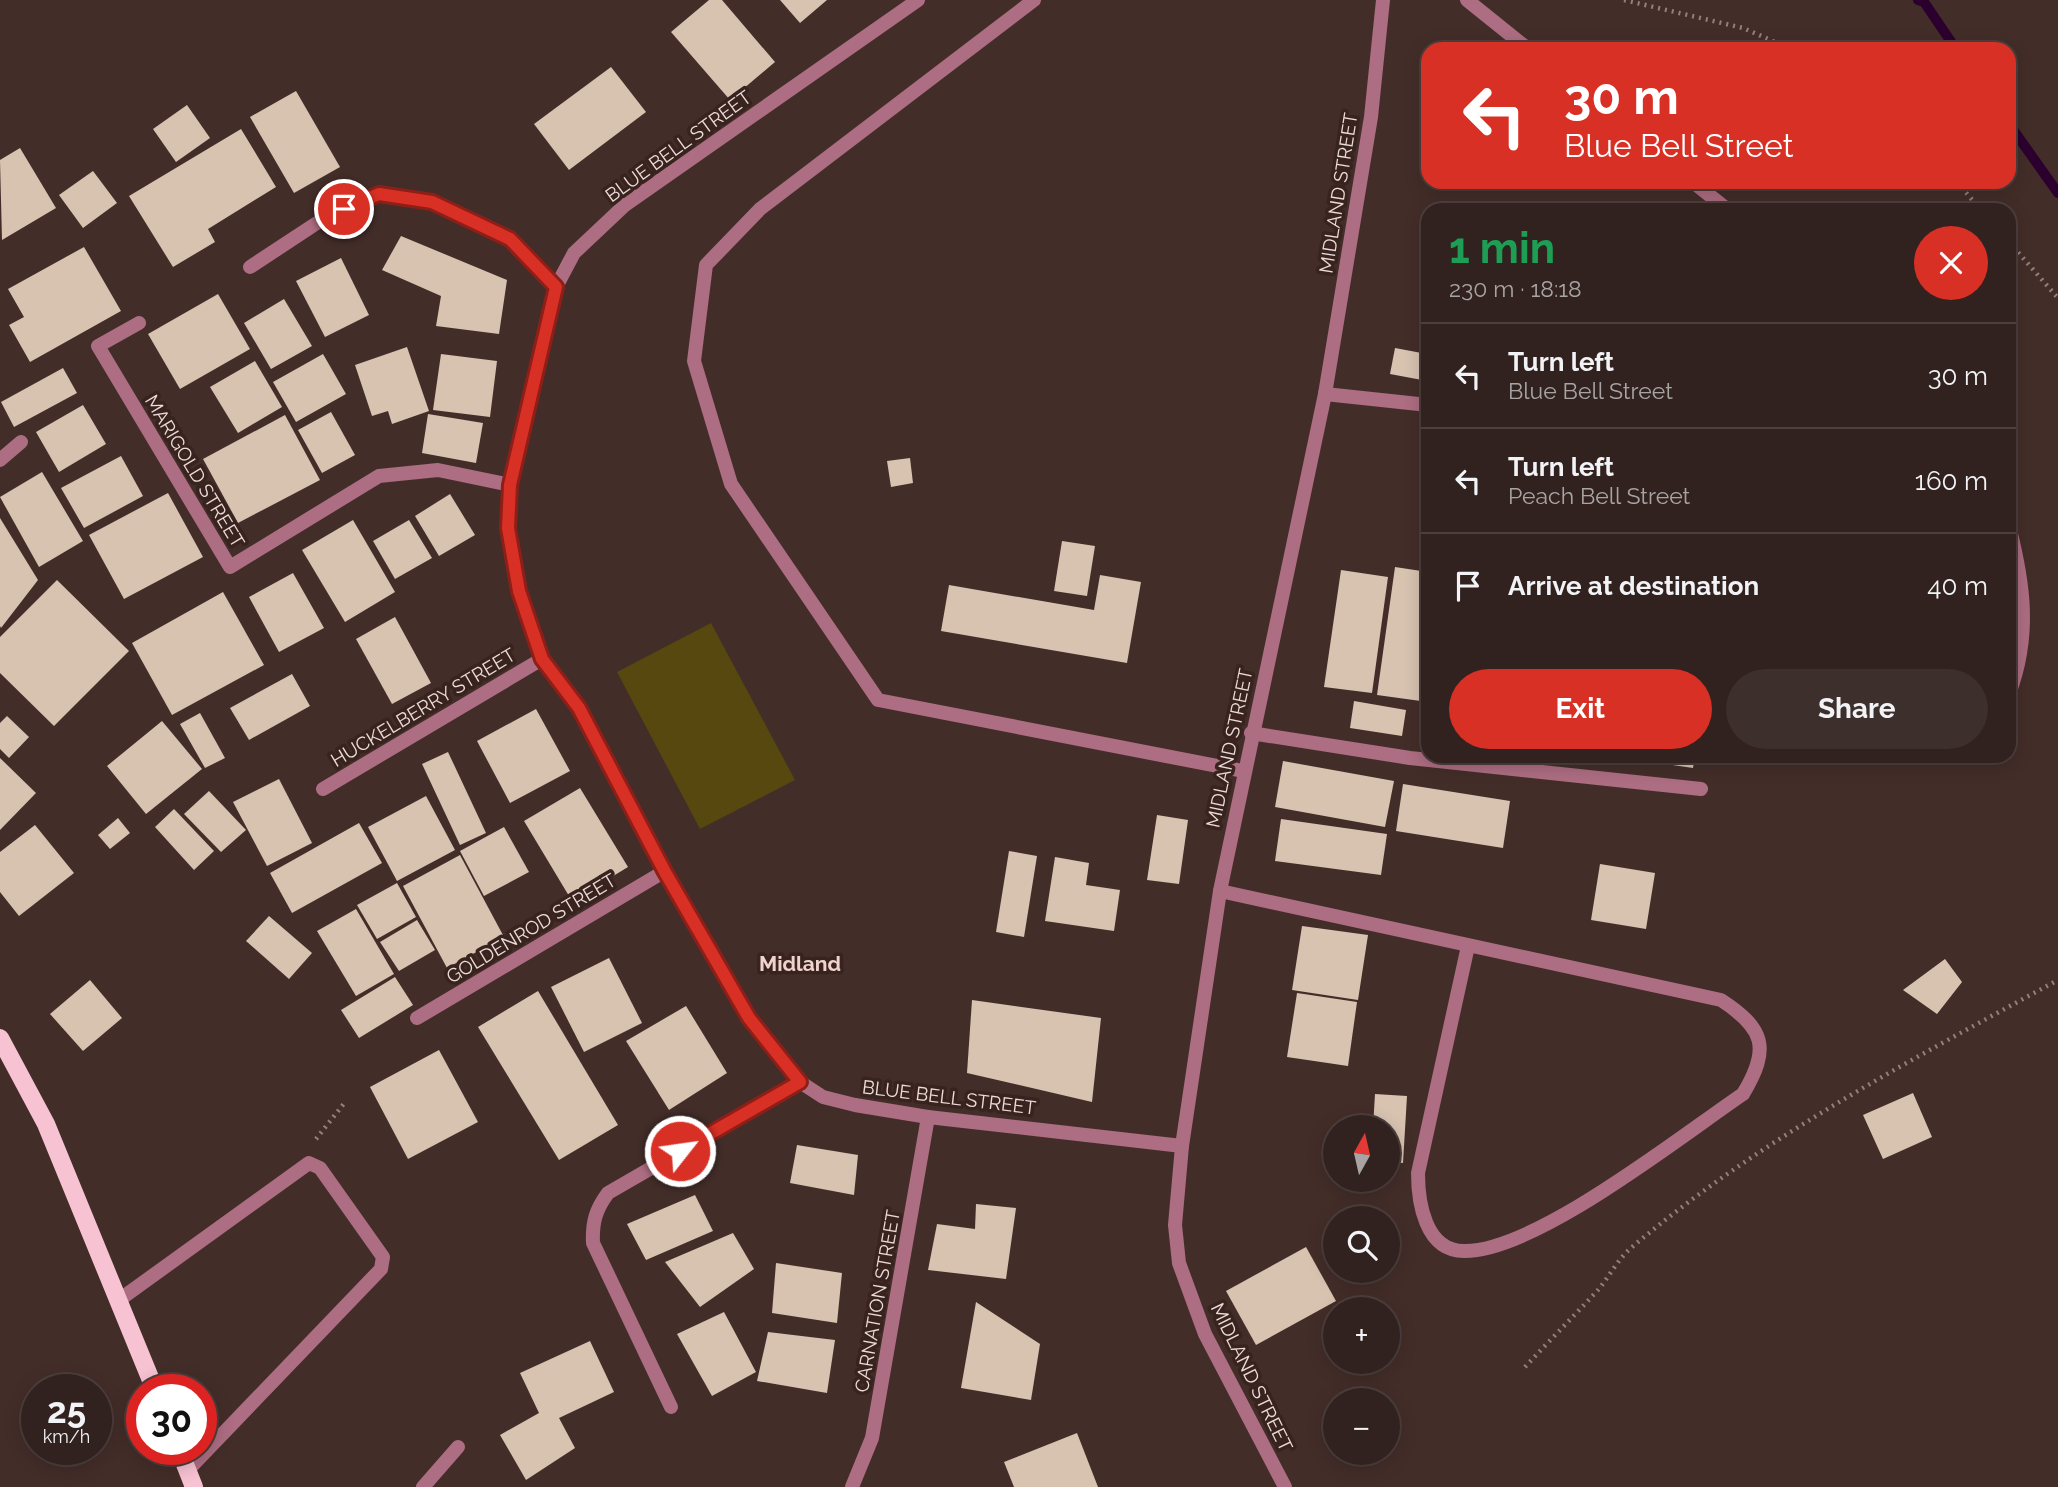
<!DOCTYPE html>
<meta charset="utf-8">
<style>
body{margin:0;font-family:Raleway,sans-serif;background:#3d2f2c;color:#f1f3f6;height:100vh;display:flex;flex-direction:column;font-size:26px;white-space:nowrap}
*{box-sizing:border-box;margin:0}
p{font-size:23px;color:#a8a4a4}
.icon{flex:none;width:38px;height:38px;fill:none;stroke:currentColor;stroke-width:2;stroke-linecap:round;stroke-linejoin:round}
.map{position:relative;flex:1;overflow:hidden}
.sheet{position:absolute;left:1421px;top:203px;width:595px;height:560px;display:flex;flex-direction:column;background:#32221f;border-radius:21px;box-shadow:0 4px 18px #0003,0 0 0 2px #4d3f3d}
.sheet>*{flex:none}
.hud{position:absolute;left:1421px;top:42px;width:595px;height:147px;border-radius:21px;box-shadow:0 4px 18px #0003,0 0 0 2px #4d3f3d;background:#d93025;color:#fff;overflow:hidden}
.needle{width:46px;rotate:8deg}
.buttons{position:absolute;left:1323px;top:1115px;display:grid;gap:14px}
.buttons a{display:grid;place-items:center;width:77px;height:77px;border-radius:50%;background:#32221f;box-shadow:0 4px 18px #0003,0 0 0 2px #4d3f3d;font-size:35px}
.speed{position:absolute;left:21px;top:1374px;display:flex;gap:14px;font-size:35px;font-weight:700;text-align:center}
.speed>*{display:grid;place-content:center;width:91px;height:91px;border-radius:50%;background:#32221f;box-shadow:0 4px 18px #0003,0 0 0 2px #4d3f3d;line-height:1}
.speed small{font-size:18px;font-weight:400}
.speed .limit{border:10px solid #d22;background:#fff;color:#111}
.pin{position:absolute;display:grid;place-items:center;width:60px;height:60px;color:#fff;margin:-30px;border:4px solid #fff;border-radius:50%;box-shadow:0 2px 7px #0007}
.me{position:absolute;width:77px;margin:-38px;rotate:60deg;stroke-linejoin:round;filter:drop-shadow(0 0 5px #0008)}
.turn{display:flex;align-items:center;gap:24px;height:147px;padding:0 28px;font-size:32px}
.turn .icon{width:91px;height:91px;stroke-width:2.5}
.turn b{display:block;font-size:49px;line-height:60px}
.round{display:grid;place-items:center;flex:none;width:74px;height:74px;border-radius:37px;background:#3d2f2c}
.head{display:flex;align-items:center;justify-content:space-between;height:119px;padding:0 28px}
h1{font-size:42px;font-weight:700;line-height:52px;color:#1e9e55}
.cta{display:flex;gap:14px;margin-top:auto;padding:14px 28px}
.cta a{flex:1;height:80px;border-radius:42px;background:#d93025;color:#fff;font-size:28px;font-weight:700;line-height:80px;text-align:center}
.cta a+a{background:#3d2f2c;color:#f1f3f6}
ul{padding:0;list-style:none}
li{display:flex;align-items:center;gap:21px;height:105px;padding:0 28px;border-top:2px solid #4d3f3d}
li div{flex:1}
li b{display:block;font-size:26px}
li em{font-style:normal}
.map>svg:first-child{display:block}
</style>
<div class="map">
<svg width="2058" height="1487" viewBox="0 0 2058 1487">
<rect width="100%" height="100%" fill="#432d29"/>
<!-- green -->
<polygon fill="#56480e" points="711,623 795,780 700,829 617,672"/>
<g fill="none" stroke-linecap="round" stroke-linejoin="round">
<!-- stream -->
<g stroke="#2c002e" stroke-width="10">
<polyline points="1918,0 1924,2 1956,49"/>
<polyline points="2009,124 2058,193"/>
</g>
</g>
<!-- building -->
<g fill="#d8c3b1">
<polygon points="709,0 722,0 775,62 730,100 671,32"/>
<polygon points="780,0 827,0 800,23"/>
<polygon points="611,67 646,112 569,170 534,124"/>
<polygon points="296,91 340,167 294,193 250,117"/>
<polygon points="187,105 210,138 176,162 153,129"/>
<polygon points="241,129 276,187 208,229 215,242 173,267 129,196"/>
<polygon points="20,148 56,208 2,240 0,160"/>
<polygon points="93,171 117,203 83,228 59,195"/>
<polygon points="401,236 507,280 499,334 436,326 441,296 382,270"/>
<polygon points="84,247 121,311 30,362 9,325 24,317 8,289"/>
<polygon points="341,258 369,315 325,337 296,281"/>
<polygon points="218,294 250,349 180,389 148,334"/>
<polygon points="284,299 312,346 271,369 244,323"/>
<polygon points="407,347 429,411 392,424 388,411 372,416 355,365"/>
<polygon points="1395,348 1427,354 1422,380 1390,374"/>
<polygon points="323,354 346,394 296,422 273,382"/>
<polygon points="441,354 497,361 490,417 433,410"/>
<polygon points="255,361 282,407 238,433 210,387"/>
<polygon points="63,368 77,393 14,427 1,402"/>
<polygon points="83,405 106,444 59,472 36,432"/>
<polygon points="331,412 355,455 322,473 298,430"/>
<polygon points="428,414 483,423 476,463 422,453"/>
<polygon points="285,415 320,480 238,523 203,459"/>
<polygon points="121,456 143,496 84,528 61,488"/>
<polygon points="910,458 913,483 891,487 887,461"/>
<polygon points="42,472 83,541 39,567 0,497"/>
<polygon points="168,493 203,557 124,599 89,535"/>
<polygon points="450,494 475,535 439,556 415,516"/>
<polygon points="0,518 38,580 1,628 0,626"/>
<polygon points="353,520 395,592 345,622 302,550"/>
<polygon points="409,520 432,558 395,579 373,541"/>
<polygon points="1062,541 1095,546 1087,596 1054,591"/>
<polygon points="1395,567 1428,572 1428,702 1377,695"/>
<polygon points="1341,570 1388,577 1372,693 1324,687"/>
<polygon points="293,573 324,628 279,652 249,597"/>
<polygon points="1100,575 1141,582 1127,663 941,631 949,585 1094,610"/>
<polygon points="57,580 129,651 54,726 0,673 0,637"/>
<polygon points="223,592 264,665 172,715 132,643"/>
<polygon points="395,617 431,683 392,704 356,639"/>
<polygon points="292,674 310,706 249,740 230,708"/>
<polygon points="1354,701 1406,710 1402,736 1350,728"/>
<polygon points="536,709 570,771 510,803 477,741"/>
<polygon points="200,713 225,758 205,768 180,724"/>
<polygon points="7,716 29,737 9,758 0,749 0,723"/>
<polygon points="162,721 202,769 146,814 107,766"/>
<polygon points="448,752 486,833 460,845 422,764"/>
<polygon points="1653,756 1695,756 1693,768 1652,762"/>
<polygon points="0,758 36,793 0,830"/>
<polygon points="1283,761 1394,781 1385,827 1275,807"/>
<polygon points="279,779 312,843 267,866 233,802"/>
<polygon points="1403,784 1510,801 1503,848 1396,831"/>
<polygon points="580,788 628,867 572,901 524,821"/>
<polygon points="209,791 246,830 221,852 184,814"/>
<polygon points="426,796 455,850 397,881 368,827"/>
<polygon points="174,809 214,851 194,870 155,827"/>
<polygon points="1157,815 1188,820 1179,884 1147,880"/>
<polygon points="118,818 130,833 110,849 98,835"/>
<polygon points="1281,819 1387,834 1381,875 1275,861"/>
<polygon points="359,823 382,863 292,913 270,873"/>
<polygon points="35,825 74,873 19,916 0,892 0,852"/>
<polygon points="504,827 529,872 484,896 460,851"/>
<polygon points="1009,851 1037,856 1024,937 996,932"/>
<polygon points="460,855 504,937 447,968 403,886"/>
<polygon points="1055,857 1089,863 1086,885 1120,890 1114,931 1045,921"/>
<polygon points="1600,864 1655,873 1646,929 1591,920"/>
<polygon points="397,883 416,917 377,939 357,905"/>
<polygon points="356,909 394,974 356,996 317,931"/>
<polygon points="269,916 312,953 289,979 246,941"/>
<polygon points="417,920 435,950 399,971 380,942"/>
<polygon points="1302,926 1368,935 1358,1000 1292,990"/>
<polygon points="609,958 642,1023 584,1052 551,987"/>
<polygon points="1945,959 1962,982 1937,1014 1903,990"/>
<polygon points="395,977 413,1005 359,1038 341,1010"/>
<polygon points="90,980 122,1018 83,1051 50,1014"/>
<polygon points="538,991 618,1125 559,1160 478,1027"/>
<polygon points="1297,993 1357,1002 1348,1066 1287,1057"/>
<polygon points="972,1000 1101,1018 1092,1102 967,1073"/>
<polygon points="686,1006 727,1073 669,1110 626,1041"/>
<polygon points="439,1050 478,1122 408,1159 370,1087"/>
<polygon points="1913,1093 1932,1137 1883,1159 1863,1115"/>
<polygon points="1375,1094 1407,1096 1403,1163 1388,1162 1388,1127 1373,1127"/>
<polygon points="797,1145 858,1155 854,1195 790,1183"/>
<polygon points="695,1195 713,1231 646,1260 627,1224"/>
<polygon points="976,1204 1016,1208 1006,1279 928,1270 937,1224 975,1229"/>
<polygon points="733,1233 754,1269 700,1307 665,1262"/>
<polygon points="1306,1247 1336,1301 1256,1345 1226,1291"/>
<polygon points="776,1263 842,1273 837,1323 772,1313"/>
<polygon points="976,1302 1040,1344 1031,1400 961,1388"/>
<polygon points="724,1312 756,1372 712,1396 677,1334"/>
<polygon points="768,1332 835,1340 827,1393 757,1381"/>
<polygon points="590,1341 614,1392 559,1418 575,1448 526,1480 500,1435 539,1413 520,1373"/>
<polygon points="1077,1433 1098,1487 1014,1487 1004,1462"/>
</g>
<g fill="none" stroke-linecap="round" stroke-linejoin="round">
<!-- path -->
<g stroke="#93807c" stroke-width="4.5" stroke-dasharray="2 5" stroke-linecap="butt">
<polyline points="1624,0 1743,28 1791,49"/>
<polyline points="1957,182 1981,210"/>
<polyline points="2009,242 2058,298"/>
<polyline points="316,1139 346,1101"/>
<path d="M1525,1367C1549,1341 1574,1316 1598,1290C1609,1277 1618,1259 1631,1248C1759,1139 1911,1060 2058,980"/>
</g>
<!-- service -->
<g stroke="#ad6d82" stroke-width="14">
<polyline points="1325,394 1428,405"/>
<polyline points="1251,733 1410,758 1701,789"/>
<path d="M1220,891L1721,1000C1764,1028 1771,1048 1743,1094C1681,1136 1535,1252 1464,1251C1425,1251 1418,1202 1418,1173L1468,946"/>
</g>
<!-- minor -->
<g stroke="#ad6d82" stroke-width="14">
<polyline points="918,0 625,205 574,253 556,287 510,485 508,528 519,591 542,659 579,708 665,871 749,1018 800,1082 823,1097 855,1105 928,1117 1182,1146"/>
<polyline points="1034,0 760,209 706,265 694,361 731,484 878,700 1243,771"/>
<polyline points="1467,0 1528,49"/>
<polyline points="1693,182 1728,210"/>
<polyline points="250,267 326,217 379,194 432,202 510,239 556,287"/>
<polyline points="139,323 98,346 230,567 379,476 438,470 510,485"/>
<polyline points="0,460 21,442"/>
<path d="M2009,526C2024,584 2031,636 2009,694"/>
<polyline points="323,789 542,659"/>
<polyline points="417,1018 665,871"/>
<polyline points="119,1300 309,1163 320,1168 383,1257 381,1269 188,1470"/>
<path d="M671,1407L593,1243C592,1222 596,1209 608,1193L800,1082"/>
<polyline points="423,1487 458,1447"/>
<polyline points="852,1487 872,1438 928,1117"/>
<polyline points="1285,1487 1205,1334 1179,1263 1175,1225 1182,1146 1220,891 1325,394 1371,117 1383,0"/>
</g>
<!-- primary -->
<g stroke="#f7c2d2" stroke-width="18">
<polyline points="0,1038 46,1124 155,1390"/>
<polyline points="179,1449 194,1487"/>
</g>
</g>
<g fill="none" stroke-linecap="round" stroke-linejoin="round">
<!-- route casing -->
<g stroke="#8d1f18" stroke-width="18">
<polyline id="route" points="344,209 379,194 432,202 510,239 556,287 510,485 508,528 519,591 542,659 579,708 665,872 749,1018 800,1082 680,1151"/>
</g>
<!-- route -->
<use href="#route" stroke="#d93025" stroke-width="12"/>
</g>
<g text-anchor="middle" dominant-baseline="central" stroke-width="7" stroke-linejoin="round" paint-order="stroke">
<!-- street labels -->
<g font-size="19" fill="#ecddda" stroke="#39231f">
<text transform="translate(678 146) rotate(-36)">BLUE BELL STREET</text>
<text transform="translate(1338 193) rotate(-81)">MIDLAND STREET</text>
<text transform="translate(195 471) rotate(59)">MARIGOLD STREET</text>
<text transform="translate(423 707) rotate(-31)">HUCKELBERRY STREET</text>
<text transform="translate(1229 748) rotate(-78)">MIDLAND STREET</text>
<text transform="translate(531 928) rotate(-31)">GOLDENROD STREET</text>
<text transform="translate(949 1097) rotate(7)">BLUE BELL STREET</text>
<text transform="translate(877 1301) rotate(-80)">CARNATION STREET</text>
<text transform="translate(1252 1377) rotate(64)">MIDLAND STREET</text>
</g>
<!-- neighbourhood labels -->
<g font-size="21" font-weight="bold" fill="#f0d3cd" stroke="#39231f">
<text x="800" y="963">Midland</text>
</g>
</g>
</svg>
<div class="buttons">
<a><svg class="needle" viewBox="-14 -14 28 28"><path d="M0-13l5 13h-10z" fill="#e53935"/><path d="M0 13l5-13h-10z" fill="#a8a4a4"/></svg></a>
<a><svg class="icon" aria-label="search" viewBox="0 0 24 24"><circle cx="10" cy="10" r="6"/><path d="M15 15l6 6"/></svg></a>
<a>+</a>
<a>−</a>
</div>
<div class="speed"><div>25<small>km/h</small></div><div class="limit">30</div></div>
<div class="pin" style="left:344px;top:209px;background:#d93025"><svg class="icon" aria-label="arrive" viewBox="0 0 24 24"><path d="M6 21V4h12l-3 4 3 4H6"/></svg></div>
<svg class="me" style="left:680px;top:1151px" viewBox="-20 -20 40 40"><circle r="17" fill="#d93025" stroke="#fff" stroke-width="3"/><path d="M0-11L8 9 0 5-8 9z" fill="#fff"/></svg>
<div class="hud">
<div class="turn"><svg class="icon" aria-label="left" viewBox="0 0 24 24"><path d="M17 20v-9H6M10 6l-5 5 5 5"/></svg><div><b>30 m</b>Blue Bell Street</div></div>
</div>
<section class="sheet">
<div class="head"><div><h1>1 min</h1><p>230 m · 18:18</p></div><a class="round" style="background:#d93025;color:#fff"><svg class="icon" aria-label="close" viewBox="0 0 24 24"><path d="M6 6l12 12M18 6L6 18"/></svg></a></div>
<ul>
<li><svg class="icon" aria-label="left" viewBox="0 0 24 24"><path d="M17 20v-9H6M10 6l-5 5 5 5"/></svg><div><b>Turn left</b><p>Blue Bell Street</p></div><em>30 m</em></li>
<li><svg class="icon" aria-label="left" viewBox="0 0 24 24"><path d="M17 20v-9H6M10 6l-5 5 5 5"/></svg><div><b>Turn left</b><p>Peach Bell Street</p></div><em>160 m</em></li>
<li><svg class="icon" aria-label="arrive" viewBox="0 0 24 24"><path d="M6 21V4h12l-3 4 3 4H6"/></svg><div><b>Arrive at destination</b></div><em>40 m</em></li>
</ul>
<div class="cta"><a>Exit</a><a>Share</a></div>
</section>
</div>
